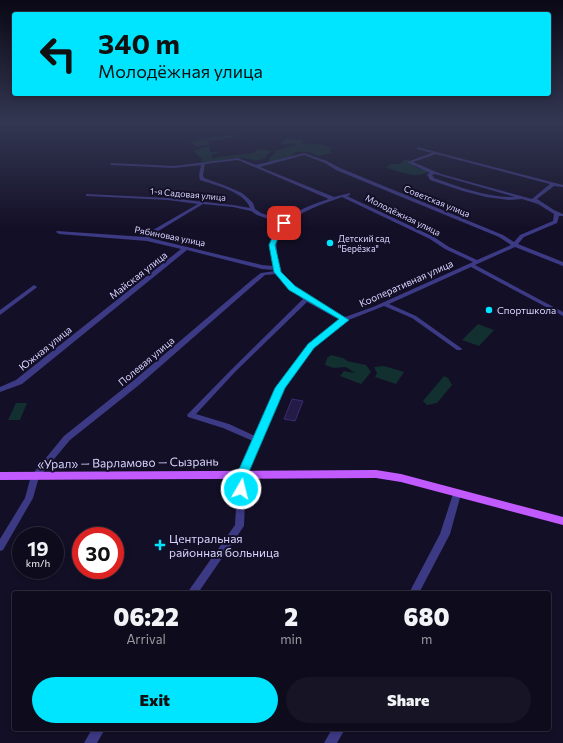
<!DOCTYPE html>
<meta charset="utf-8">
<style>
body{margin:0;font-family:Commissioner,sans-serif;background:#171425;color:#f1f3f6;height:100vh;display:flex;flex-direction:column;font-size:15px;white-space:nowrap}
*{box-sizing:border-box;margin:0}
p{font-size:13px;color:#9b9ba3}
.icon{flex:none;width:22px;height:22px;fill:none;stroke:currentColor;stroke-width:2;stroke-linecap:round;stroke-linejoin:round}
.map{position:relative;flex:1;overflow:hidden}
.drawer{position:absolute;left:12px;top:591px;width:539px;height:140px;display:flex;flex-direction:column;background:#0e0b1c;border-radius:4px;box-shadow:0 2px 6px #0003,0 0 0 1px #2e2b3b}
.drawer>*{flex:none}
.hud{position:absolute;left:12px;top:12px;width:539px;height:84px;border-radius:4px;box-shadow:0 2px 6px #0003,0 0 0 1px #2e2b3b;background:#00e5ff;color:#111;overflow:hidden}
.speed{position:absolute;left:12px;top:527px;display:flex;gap:8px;font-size:20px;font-weight:700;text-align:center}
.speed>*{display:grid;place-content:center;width:52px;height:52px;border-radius:50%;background:#0e0b1c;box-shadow:0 2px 6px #0003,0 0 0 1px #2e2b3b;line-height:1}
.speed small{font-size:10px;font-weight:400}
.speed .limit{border:6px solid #d22;background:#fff;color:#111}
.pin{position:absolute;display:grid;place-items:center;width:34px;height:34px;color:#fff;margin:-17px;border-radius:8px;box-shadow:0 2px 6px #0006}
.me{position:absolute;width:44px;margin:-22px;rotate:8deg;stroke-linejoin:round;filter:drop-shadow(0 0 3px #0008)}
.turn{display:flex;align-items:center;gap:14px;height:84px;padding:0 20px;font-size:18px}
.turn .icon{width:52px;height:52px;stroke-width:2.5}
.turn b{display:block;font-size:28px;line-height:34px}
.eta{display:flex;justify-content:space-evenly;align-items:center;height:68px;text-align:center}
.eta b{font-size:24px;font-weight:800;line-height:28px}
.primary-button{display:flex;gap:8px;margin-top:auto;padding:8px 20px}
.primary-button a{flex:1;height:46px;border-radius:24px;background:#00e5ff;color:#111;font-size:16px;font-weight:800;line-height:46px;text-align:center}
.primary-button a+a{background:#171425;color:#f1f3f6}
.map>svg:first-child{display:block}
</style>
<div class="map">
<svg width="563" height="743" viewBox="0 0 563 743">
<rect width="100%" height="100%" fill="#130f26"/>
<!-- green -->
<g fill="#12302f">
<polygon points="236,135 237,136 212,141 205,139 210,144 196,147 191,142 205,138"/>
<path d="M287,138L306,141L301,142L304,145C315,143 325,144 334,149L329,150L331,152L330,153L318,156L310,152H295C290,159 278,160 270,162L269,158L275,153L274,151L296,145V143L280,145L283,141L287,140L284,139Z"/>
<path d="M208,146L211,148L209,149L210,152H221L212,154V158L253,153L258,149L272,151L266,156L267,158C251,163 252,158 239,158C228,157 213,164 201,161L202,159L193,151Z"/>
<path d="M409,159V162L417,168L429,171C417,180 398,171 385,167L392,164H400L404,160Z"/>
<polygon points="478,324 494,330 479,346 462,340"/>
<polygon points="331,355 343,358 347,361 366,365 371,372 361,384 340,376 344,371 355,373 346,367 334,368 325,365 327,358"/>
<polygon points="384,366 404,372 396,384 375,377 377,373 374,367"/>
<polygon points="444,376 448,378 452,385 437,403 427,405 423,401"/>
<polygon points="16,403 27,403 20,420 8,420"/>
</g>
<!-- building -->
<polygon fill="#241b47" stroke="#3b2d73" points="292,399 303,401 295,421 284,419"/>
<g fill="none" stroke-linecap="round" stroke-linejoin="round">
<!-- minor -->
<g fill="#3d3a85" fill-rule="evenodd">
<path d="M417,147L563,185V187L554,186L537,199L554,210L563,214V216H559L557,223L524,237L518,244L563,262V266L515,247L475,265L563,312V316L471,267L389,304L416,316L461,348L462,349L461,350H457L412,318L384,306L341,323L313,347L283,388L246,474L244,526L198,593H187L235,525L238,474L253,441L223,428L188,417L187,415L231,370L303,299L286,286L276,274L265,275L139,385L70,440L39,477L33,498L3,550L0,551V539L25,498L31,476L64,436L133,381L253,279L261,273L275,271L274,270L262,269L187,250L22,384L0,392V387L16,380L181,249L147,241L59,234L56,232L57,231L145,237L146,234L198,204L168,200L88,196H86V194L168,198L233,205L250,208C245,192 215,185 200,180L199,175L201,165L174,168L112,165L110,164V163L174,166L238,158L256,165L304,153L327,161L340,168L503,235L514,242L520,235L553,221L554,214L538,204L522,199L509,200L486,197L463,191L430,180L427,174L430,173L407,162L432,153L417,149ZM436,154L550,184L532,199L441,174L413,162ZM304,155L325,163L336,170L499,237L511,245L477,260L449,247L434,237L347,196L350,195V193L334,197L260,167ZM238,160L329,199C313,204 297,210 284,221L261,213L255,209L253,203L248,198L242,193L226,186L204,178L203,175L205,164ZM435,174L515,197C487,198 460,187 434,178L432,175ZM342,197L430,239L445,249L473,262L373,307L345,317C325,306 304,298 288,282C281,275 277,265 277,254C277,251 276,246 277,242C282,216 320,205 342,197ZM203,204L233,207L251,211L257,215L282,224C271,236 269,250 273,266L262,265L150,238V236ZM307,302L340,320L337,321L309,345L277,386L255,436L229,424L196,414L235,372Z"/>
<polygon points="34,285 37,287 36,288 0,315 0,310"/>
<polygon points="457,491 460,492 461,494 450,534 419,593 409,593 440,534 453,494 454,492"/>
<polygon points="92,729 105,729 97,743 84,743"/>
<polygon points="332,729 345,729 337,743 324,743"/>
</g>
<!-- major -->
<polygon fill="#c25bff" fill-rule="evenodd" points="376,470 401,474 563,517 563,525 401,482 376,478 0,480 0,472"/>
</g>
<!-- sky -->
<linearGradient id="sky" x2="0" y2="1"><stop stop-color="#0a0815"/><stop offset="0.54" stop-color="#333752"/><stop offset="1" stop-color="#333752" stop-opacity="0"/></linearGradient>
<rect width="563" height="228" fill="url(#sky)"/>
<!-- route -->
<polygon fill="#00e5ff" stroke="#0095a6" points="282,222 288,223 282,229 275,245 281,272 295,286 349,320 314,348 285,388 248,474 247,489 241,493 236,489 237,474 275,388 308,344 339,319 289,290 274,272 269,245 276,229"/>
<!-- markers -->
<g fill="#00e5ff" stroke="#130f26" stroke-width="1.5">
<circle cx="330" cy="243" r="4"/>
<circle cx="489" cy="310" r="4"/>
<path d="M158 539h4v4h4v4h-4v4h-4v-4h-4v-4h4z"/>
</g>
<g text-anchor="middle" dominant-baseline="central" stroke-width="4" stroke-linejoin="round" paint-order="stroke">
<!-- far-street labels -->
<g font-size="9" fill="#d9d4ff" stroke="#130f26">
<text transform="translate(188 194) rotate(5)">1-я Садовая улица</text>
<text transform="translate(437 201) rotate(22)">Советская улица</text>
<text transform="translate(403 215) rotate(26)">Молодёжная улица</text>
<text transform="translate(170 236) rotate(11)">Рябиновая улица</text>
</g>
<!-- far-poi labels -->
<g font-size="9" fill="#d9d4ff" stroke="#130f26" text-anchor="start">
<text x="338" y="238">Детский сад<tspan x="338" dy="10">"Берёзка"</tspan></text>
</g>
<!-- street labels -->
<g font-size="10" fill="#d9d4ff" stroke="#130f26">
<text transform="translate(138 275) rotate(-38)">Майская улица</text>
<text transform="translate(406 283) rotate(-24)">Кооперативная улица</text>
<text transform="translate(45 348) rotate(-39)">Южная улица</text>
<text transform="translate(146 361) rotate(-40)">Полевая улица</text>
</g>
<!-- poi labels -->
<g font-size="10" fill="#d9d4ff" stroke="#130f26" text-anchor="start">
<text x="497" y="310">Спортшкола</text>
</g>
<!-- near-street labels -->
<g font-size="12" fill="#d9d4ff" stroke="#130f26">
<text transform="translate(128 462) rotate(-1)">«Урал» — Варламово — Сызрань</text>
</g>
<!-- near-poi labels -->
<g font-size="12" fill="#d9d4ff" stroke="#130f26" text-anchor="start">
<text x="169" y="538">Центральная<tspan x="169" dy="14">районная больница</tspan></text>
</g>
</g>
</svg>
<div class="speed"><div>19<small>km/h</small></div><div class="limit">30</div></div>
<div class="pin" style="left:284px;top:223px;background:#d93025"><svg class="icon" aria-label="arrive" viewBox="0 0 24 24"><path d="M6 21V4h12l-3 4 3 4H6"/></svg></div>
<svg class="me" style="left:241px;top:489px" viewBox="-20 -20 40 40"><circle r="17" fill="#00e5ff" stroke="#fff" stroke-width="3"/><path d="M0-11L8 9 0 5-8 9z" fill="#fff"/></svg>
<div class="hud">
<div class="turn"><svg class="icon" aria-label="left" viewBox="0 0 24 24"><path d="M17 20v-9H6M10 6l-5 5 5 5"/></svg><div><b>340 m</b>Молодёжная улица</div></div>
</div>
<section class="drawer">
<div class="eta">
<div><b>06:22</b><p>Arrival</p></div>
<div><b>2</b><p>min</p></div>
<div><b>680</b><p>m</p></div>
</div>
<div class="primary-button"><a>Exit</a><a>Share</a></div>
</section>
</div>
